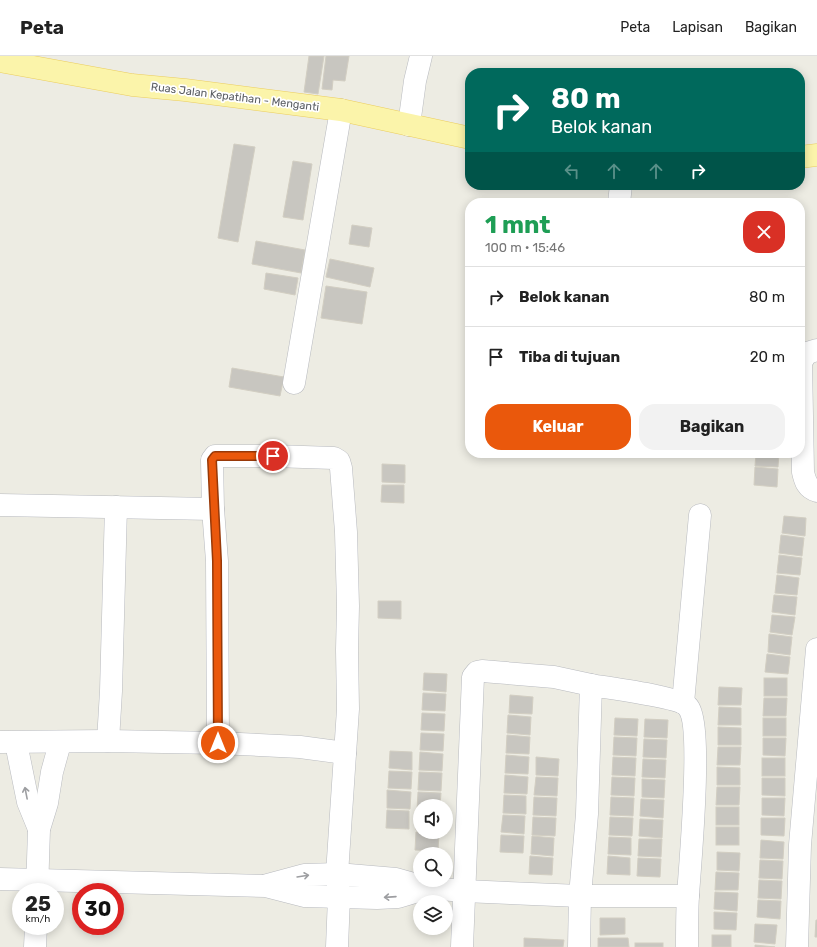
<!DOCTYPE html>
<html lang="id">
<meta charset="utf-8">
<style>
body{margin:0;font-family:Rubik,sans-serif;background:#f2f2f2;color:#222;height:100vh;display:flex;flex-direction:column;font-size:15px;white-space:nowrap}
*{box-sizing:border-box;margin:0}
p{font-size:13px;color:#767676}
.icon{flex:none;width:22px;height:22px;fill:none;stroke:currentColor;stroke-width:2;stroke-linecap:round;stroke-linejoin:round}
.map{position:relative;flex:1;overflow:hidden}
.details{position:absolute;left:465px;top:142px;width:340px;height:260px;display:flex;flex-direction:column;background:#fff;border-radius:16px;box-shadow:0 2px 10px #0003}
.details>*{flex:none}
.banner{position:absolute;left:465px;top:12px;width:340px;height:122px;border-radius:16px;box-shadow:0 2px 10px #0003;background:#00695c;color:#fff;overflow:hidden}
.fabs{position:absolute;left:413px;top:743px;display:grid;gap:8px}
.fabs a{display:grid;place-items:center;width:40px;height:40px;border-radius:50%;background:#fff;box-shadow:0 2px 10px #0003;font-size:20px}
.speed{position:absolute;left:12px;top:827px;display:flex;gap:8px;font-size:20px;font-weight:700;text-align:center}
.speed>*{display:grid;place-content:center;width:52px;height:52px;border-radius:50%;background:#fff;box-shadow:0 2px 10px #0003;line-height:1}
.speed small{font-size:10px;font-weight:400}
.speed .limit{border:6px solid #d22;background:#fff;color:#111}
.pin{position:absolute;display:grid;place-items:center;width:34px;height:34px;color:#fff;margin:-17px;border:2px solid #fff;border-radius:50%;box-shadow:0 1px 4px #0007}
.me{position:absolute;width:44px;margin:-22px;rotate:0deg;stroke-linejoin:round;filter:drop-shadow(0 0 3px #0008)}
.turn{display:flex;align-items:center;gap:14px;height:84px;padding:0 20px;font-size:18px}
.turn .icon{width:52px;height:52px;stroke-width:2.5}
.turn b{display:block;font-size:28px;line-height:34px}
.lanes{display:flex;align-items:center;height:38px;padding:0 20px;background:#0003;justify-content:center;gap:20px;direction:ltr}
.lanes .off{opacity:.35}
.round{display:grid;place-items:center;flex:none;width:42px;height:42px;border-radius:16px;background:#f2f2f2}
.headline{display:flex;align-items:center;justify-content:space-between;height:68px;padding:0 20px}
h1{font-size:24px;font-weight:700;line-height:30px;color:#1e9e55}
.cta{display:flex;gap:8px;margin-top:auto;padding:8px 20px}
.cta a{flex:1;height:46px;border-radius:16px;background:#ea580c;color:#fff;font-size:16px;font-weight:700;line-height:46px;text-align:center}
.cta a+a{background:#f2f2f2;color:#222}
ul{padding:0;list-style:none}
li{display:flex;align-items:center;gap:12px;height:60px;padding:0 20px;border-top:1px solid #e0e0e0}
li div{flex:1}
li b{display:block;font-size:15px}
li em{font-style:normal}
header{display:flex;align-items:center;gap:24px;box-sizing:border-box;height:56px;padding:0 20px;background:#fff;border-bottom:1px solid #e0e0e0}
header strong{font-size:19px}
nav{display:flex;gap:22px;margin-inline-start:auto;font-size:14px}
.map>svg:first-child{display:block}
</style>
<header>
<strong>Peta</strong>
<nav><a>Peta</a><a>Lapisan</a><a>Bagikan</a></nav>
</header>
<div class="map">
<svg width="817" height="891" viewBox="0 0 817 891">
<rect width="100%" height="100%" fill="#edece3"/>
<!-- building -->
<g fill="#c8c6c0" stroke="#d2cec2">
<polygon points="309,0 324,0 318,38 304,36"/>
<polygon points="326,0 349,0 345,25 333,24 332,34 322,33"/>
<polygon points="234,88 255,91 238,186 218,182"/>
<polygon points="293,105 312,108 303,164 283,161"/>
<polygon points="352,169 372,172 369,191 349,188"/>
<polygon points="256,185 305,194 301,217 252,208"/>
<polygon points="330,203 374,212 370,231 326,221"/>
<polygon points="266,217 298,222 295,239 264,233"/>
<polygon points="326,230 367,236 362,268 321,262"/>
<polygon points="232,312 284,321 280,340 229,331"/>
<polygon points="756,397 779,397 778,411 755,410"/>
<polygon points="382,408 405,409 405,427 382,426"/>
<polygon points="755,411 778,413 777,431 754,429"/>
<polygon points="382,429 404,429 404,447 381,446"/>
<polygon points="784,460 806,462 805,480 782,477"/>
<polygon points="781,479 804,482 802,500 779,497"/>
<polygon points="779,499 802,502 800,519 777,517"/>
<polygon points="777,519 799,522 797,539 775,537"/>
<polygon points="774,539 797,541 795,559 772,556"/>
<polygon points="378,545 401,545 401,563 378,562"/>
<polygon points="772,559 795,561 792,579 770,576"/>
<polygon points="769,578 792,581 790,599 768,596"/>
<polygon points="767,598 790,601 788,618 765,616"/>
<polygon points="424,617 447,618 446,636 423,634"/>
<rect x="764" y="622" width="23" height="18"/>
<polygon points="719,631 742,632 741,649 718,649"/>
<polygon points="423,637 446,638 445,655 422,654"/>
<polygon points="510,639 533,641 532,658 509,657"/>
<polygon points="764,642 787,642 786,660 763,660"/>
<polygon points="719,651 741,652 741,669 718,669"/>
<polygon points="422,657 445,658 444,675 421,674"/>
<polygon points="508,659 531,661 530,679 507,677"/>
<polygon points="615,662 638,663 637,680 614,679"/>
<rect x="763" y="662" width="23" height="18"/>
<polygon points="645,663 668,664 667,682 644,681"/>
<polygon points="718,671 741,672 741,689 718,689"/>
<polygon points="421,677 444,678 443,695 420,694"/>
<polygon points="507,679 530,681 529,698 506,697"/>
<polygon points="614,681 637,682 636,700 613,699"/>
<polygon points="763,682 786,682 785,700 763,699"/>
<polygon points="644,683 667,684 666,702 643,701"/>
<polygon points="718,691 741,691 740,709 717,709"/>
<polygon points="390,695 412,696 412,714 389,712"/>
<polygon points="420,696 443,698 442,715 419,714"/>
<polygon points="506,699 529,701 528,718 505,717"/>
<polygon points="536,701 559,703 558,720 536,719"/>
<polygon points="613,701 636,702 635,720 612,719"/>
<rect x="762" y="702" width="23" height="18"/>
<polygon points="643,703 666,704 665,722 642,721"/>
<polygon points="717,711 740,712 740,729 717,729"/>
<polygon points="389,715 412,716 411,733 388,732"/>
<polygon points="419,716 442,717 441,735 418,734"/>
<polygon points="505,719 528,721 527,738 504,737"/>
<polygon points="536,721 558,722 557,740 534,739"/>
<polygon points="612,721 635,722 634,740 611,739"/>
<polygon points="762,722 785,722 785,740 762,739"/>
<polygon points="642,723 665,724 664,742 642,741"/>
<polygon points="717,731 740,731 739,749 716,749"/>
<polygon points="387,734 411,736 410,753 387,752"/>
<polygon points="418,736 441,737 440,750 420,750 420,754 417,754"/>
<polygon points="504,739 526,740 526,758 503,757"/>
<polygon points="534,741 557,742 556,760 533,759"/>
<polygon points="611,741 634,742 633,760 610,759"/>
<polygon points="762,742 785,742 784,760 762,759"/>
<polygon points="641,743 664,744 663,762 640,760"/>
<rect x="716" y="751" width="23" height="18"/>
<polygon points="387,754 409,755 409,773 386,772"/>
<polygon points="417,756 420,756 420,774 416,774"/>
<polygon points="503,759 525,760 524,778 501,776"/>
<polygon points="533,761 556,762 555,780 532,779"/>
<polygon points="610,761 633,762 632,780 609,779"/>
<polygon points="761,762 785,762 784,780 761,779"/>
<polygon points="640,763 663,764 662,782 639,780"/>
<rect x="716" y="771" width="23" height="18"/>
<polygon points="416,776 439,777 438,795 415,794"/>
<polygon points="501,779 524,780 523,797 500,796"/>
<polygon points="532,780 554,782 553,800 531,798"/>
<polygon points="609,781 631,782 631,799 608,798"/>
<polygon points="639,783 662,783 661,801 638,800"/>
<polygon points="761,784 784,786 783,803 760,802"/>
<polygon points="717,796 740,797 739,815 717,814"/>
<polygon points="530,800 553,802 552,819 529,818"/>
<polygon points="608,800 630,802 630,819 607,818"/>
<polygon points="638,802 661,803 660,821 637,820"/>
<polygon points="760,804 783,805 782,823 759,822"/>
<polygon points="716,816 739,817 738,834 715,834"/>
<polygon points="759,824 782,825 781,843 758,842"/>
<polygon points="715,836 738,837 737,855 714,853"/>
<polygon points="758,844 781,845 780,863 757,861"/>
<polygon points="714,856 737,857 736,874 714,873"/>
<polygon points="600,862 625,862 625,878 600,879"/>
<polygon points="816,864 817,864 817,881 815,881"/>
<polygon points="755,868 777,869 775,888 754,886"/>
<rect x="712" y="879" width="19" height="12"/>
<polygon points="524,882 564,884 563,891 524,891"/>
<polygon points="598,882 628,882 629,891 598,891"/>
<rect x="635" y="887" width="28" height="4"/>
<polygon points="755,889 775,891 755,891"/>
</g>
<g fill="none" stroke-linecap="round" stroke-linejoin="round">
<!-- minor casing -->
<g stroke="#b8babf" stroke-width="23">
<g id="minor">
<polyline points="409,69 415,25 421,0"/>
<polyline points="619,147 621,129"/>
<path d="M817,294L807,297L801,306L803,416C805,425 807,432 817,435"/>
<polyline points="294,327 341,54"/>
<polyline points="0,449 213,453 212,404 215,400 273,400 334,402 339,405 341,412 346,476 348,550 347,594 348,653 337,818 339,841 337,891"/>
<polyline points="213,453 217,505 218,687"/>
<polyline points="683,647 700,459"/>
<polyline points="108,685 111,635 116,451"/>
<polyline points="0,686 108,685 218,687 300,691 345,697"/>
<polyline points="16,687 28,746 39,773"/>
<polyline points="0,823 266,830 305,840 377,842 398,841 428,832"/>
<polyline points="267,829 304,819 337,818 396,823 428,832 464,835 580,840 688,840"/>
<polyline points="37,836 39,773 47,747 52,716 60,687"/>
<polyline points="35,891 36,870"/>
<polyline points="462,891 473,621 477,616 482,615 554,621 591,629"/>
<path d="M579,891L580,840L587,758L591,629C607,632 680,641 688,651C703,669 690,809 688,839C687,856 687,874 687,891"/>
<polyline points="797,891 800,789 817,593"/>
</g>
</g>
<!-- major casing -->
<g stroke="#ebcd5f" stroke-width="23">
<g id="major">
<polyline points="0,5 132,29 185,34 341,54 470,82"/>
<polyline points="800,101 817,99"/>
</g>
</g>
<!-- minor -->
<use href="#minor" stroke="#fff" stroke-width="22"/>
<!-- major -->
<use href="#major" stroke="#fbf4aa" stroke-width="22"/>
</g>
<!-- one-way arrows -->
<defs><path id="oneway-shaft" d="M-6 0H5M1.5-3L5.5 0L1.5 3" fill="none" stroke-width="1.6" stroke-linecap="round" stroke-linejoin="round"/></defs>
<g stroke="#9d9ea1">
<use href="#oneway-shaft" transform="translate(26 737) rotate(-101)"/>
<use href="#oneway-shaft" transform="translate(303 820) rotate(-9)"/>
<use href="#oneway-shaft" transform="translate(390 841) rotate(176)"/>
</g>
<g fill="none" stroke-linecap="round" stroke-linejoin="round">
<!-- route casing -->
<g stroke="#983908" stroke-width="10">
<polyline id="route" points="218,687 217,505 212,404 215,400 273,400"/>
</g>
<!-- route -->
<use href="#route" stroke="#ea580c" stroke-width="7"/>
</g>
<g text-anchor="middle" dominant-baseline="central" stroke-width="3.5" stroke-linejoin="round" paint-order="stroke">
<!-- street labels -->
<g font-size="11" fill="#5b5e63" stroke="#fff">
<text transform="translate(235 41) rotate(7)">Ruas Jalan Kepatihan - Menganti</text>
</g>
</g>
</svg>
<div class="fabs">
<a><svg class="icon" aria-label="sound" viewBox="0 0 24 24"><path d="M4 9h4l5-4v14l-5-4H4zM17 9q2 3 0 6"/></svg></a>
<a><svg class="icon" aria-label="search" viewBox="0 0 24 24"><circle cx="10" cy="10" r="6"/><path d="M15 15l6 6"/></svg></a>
<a><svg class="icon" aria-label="layers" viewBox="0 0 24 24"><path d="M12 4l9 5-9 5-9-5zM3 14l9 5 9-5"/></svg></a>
</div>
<div class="speed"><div>25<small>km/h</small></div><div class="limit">30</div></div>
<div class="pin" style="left:273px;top:400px;background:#d93025"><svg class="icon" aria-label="arrive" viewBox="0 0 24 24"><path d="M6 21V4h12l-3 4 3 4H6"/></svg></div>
<svg class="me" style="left:218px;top:687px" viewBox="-20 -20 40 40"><circle r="17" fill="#ea580c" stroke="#fff" stroke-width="3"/><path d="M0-11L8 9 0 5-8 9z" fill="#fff"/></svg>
<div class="banner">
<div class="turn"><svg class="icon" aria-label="right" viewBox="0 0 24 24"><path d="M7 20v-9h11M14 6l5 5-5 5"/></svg><div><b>80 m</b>Belok kanan</div></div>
<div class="lanes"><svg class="icon off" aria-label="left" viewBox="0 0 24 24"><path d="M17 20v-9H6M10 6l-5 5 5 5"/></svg><svg class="icon off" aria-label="ahead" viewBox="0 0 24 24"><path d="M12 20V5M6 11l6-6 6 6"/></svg><svg class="icon off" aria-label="ahead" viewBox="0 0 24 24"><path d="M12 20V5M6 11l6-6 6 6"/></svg><svg class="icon" aria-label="right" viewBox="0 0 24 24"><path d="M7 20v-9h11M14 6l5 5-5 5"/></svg></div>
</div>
<section class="details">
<div class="headline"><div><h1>1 mnt</h1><p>100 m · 15:46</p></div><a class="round" style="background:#d93025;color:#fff"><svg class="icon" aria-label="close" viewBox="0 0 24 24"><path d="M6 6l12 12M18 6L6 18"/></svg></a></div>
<ul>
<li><svg class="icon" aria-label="right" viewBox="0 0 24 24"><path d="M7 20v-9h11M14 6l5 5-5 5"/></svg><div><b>Belok kanan</b></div><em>80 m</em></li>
<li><svg class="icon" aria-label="arrive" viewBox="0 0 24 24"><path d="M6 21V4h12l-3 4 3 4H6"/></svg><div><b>Tiba di tujuan</b></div><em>20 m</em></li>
</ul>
<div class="cta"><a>Keluar</a><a>Bagikan</a></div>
</section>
</div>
